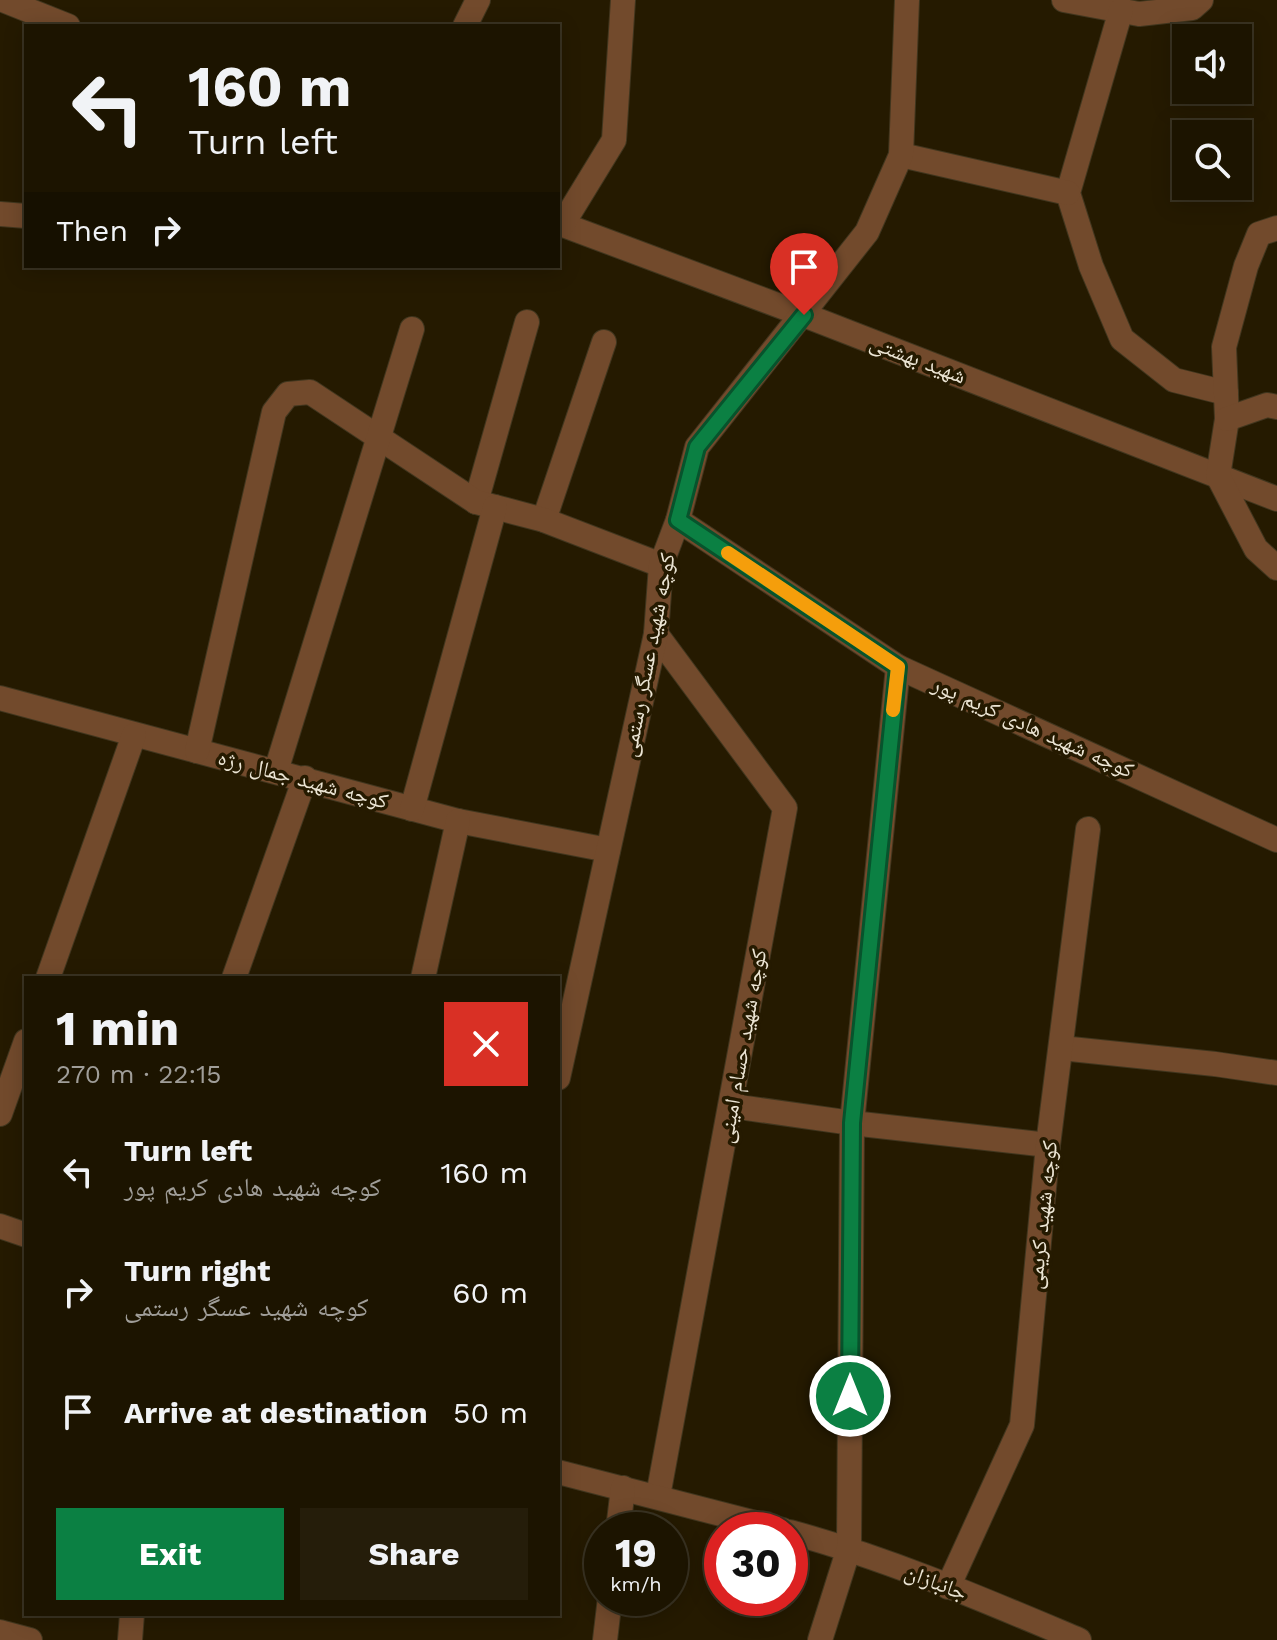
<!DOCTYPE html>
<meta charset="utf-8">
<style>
body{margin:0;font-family:"Work Sans","Noto Naskh Arabic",sans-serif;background:#251d0a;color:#f1f3f6;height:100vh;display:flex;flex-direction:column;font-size:30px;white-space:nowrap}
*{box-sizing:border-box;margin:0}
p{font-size:26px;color:#a09e99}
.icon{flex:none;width:44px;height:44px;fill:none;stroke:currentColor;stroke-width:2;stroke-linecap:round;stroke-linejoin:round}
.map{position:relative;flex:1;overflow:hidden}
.drawer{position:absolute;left:24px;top:976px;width:536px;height:640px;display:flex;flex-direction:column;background:#1c1400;border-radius:0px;box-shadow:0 4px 20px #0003,0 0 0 2px #3a3322}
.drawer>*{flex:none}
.guide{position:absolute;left:24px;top:24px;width:536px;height:244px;border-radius:0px;box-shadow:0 4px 20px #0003,0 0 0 2px #3a3322;background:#1c1400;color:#f1f3f6;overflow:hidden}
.controls{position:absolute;left:1172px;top:24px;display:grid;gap:16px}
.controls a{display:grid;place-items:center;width:80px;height:80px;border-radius:0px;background:#1c1400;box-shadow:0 4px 20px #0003,0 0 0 2px #3a3322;font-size:40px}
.speed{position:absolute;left:584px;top:1512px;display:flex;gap:16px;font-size:40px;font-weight:700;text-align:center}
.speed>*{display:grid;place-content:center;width:104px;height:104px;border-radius:50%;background:#1c1400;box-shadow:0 4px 20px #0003,0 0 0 2px #3a3322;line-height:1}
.speed small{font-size:20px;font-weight:400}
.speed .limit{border:12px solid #d22;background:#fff;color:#111}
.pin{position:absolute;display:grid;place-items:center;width:68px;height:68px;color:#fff;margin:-82px -34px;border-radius:50% 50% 50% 0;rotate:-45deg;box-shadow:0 0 8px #0007}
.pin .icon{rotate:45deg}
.me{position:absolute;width:88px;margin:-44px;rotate:0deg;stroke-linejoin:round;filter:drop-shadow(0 0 6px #0008)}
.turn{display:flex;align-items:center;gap:28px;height:168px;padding:0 32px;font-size:36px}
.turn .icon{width:104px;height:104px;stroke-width:2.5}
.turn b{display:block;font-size:56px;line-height:68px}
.then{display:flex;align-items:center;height:76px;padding:0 32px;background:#0003;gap:16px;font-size:30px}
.round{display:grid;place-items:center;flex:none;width:84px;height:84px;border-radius:0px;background:#251d0a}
.summary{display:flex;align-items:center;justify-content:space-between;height:136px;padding:0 32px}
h1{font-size:48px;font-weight:700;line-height:60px}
.cta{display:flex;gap:16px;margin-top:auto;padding:16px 32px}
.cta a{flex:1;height:92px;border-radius:0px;background:#0b8043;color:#fff;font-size:32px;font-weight:700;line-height:92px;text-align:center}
.cta a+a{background:#251d0a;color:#f1f3f6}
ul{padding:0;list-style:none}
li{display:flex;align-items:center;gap:24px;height:120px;padding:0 32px}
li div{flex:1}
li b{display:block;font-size:30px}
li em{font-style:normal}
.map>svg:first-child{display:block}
</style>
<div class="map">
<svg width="1277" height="1640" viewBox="0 0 1277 1640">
<rect width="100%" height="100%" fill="#251a00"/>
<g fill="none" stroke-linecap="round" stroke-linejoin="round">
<!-- minor casing -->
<g stroke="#41361e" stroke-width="26">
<g id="minor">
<polyline points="3,0 68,26"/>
<polyline points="1064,0 1139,14 1192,8 1201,0"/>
<polyline points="1121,10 1068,193 1091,266 1122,339 1174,380 1226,393"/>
<polyline points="465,26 478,0"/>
<polyline points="901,155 1068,193"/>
<polyline points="0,214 26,216"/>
<polyline points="558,223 804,315 1277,499"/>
<polyline points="562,225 614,140 623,0"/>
<polyline points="1277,228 1259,234 1246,266 1224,347 1227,419 1218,476 1256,549 1277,568"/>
<polyline points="1227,419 1267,405 1277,407"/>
<polyline points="476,502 527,322"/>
<polyline points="544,520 604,342"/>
<polyline points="678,520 898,667 1277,840"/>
<polyline points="656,634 785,808 658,1496"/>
<polyline points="0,698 458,821 608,850"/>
<polyline points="197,751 274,412 288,394 310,392 476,502 544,520 661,565"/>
<polyline points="276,771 412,329"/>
<polyline points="412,809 495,507"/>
<polyline points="48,978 134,735"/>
<polyline points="234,978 305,778"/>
<polyline points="423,978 458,821"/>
<polyline points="1061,1048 1215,1064 1277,1073"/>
<polyline points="558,1078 656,634 661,565 678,520 697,447 867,232 901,155 907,0"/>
<polyline points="732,1106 852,1123 1048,1145"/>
<polyline points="0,1114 26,1041"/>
<polyline points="0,1226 26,1235"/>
<polyline points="558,1472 783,1530"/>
<polyline points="618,1530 623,1488"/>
<path d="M790,1532C889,1559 984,1600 1079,1640"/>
<polyline points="948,1587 1022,1425 1048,1145 1088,829"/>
<polyline points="0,1632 30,1640"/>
<polyline points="130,1640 132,1614"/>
<polyline points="605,1640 610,1598"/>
<polyline points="820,1640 849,1548 852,1123 898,667"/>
</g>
</g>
<!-- minor -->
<use href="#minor" stroke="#724a2c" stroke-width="24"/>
</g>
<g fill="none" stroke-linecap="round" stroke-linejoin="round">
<!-- route casing -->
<g stroke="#07532c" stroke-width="20">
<polyline id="route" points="804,315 697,447 678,520 898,667 852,1123 850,1396"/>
</g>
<!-- route -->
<use href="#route" stroke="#0b8043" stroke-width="14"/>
<!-- slow -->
<polyline stroke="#f59e0b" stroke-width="14" points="728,553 898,667 893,710"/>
</g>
<g text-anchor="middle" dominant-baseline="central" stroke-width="7" stroke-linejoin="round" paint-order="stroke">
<!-- street labels -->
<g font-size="22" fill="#ece5d4" stroke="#251a00">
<text transform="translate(918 359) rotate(21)">شهید بهشتی</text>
<text transform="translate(648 655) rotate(-79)">کوچه شهید عسگر رستمی</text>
<text transform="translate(1033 727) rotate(24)">کوچه شهید هادی کریم پور</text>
<text transform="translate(303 779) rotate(15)">کوچه شهید جمال رژه</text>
<text transform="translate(742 1046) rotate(-80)">کوچه شهید حسام امینی</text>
<text transform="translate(1042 1215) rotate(-84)">کوچه شهید کریمی</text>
<text transform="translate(936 1582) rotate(21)">جانبازان</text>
</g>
</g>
</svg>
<div class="controls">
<a><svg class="icon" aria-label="sound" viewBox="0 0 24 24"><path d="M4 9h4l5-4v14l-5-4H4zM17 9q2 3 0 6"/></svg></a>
<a><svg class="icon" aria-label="search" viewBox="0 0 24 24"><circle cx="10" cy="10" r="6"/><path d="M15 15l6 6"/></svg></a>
</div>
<div class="speed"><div>19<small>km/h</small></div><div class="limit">30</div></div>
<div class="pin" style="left:804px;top:315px;background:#d93025"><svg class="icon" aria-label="arrive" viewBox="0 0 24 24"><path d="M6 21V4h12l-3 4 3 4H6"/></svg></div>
<svg class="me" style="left:850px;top:1396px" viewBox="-20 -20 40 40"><circle r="17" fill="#0b8043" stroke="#fff" stroke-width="3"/><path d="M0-11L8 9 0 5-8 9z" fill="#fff"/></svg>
<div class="guide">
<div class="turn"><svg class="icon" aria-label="left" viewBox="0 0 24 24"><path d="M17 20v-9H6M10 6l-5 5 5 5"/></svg><div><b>160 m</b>Turn left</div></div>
<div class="then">Then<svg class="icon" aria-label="right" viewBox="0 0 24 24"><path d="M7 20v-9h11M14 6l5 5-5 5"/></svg></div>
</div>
<section class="drawer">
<div class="summary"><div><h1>1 min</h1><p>270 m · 22:15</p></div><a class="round" style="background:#d93025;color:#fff"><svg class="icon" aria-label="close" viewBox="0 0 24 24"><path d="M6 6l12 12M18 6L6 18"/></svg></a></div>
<ul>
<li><svg class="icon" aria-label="left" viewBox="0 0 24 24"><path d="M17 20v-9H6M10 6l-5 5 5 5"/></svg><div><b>Turn left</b><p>کوچه شهید هادی کریم پور</p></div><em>160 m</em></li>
<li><svg class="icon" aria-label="right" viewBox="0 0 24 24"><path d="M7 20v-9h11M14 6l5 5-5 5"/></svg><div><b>Turn right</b><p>کوچه شهید عسگر رستمی</p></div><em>60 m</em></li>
<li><svg class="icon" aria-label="arrive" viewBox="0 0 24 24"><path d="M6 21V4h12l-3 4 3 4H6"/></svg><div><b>Arrive at destination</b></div><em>50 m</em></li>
</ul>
<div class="cta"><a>Exit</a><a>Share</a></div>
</section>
</div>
